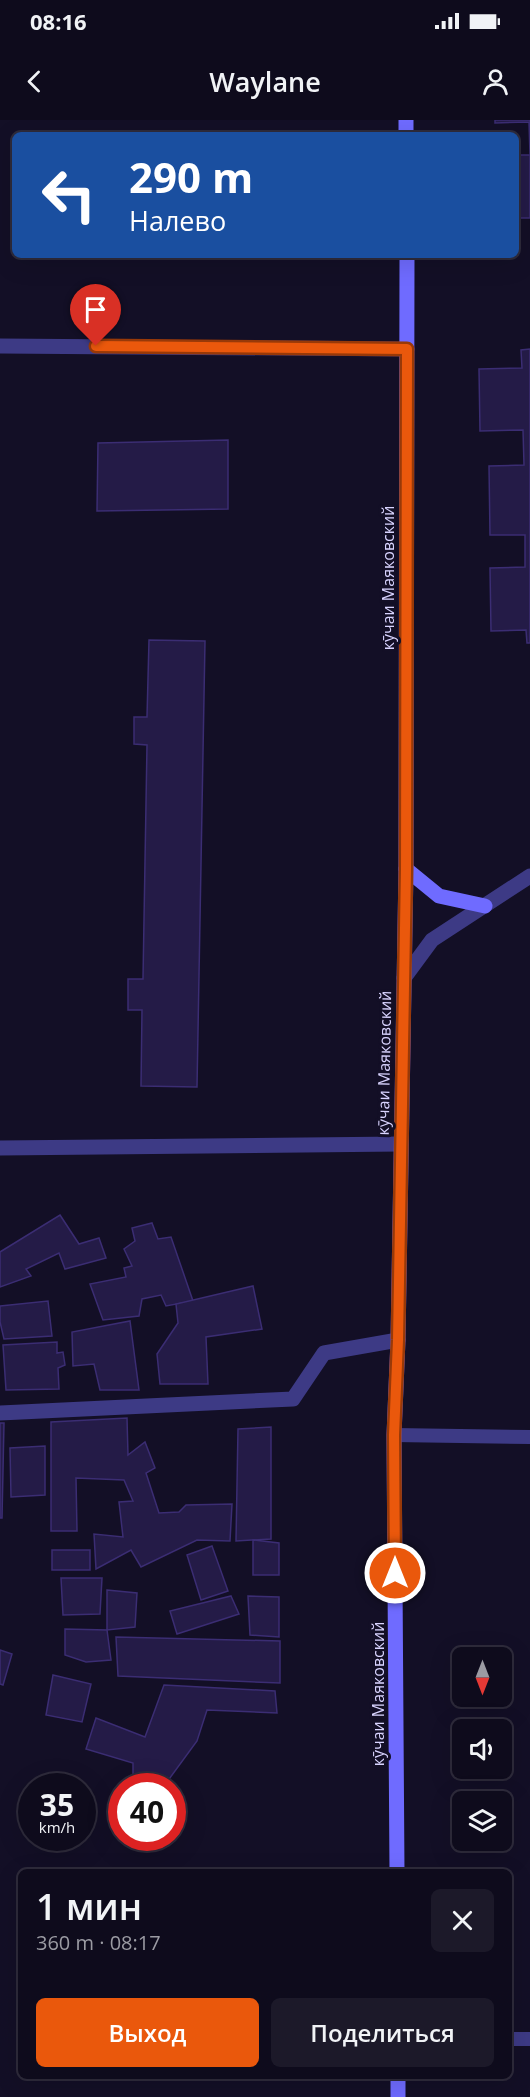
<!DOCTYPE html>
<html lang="ru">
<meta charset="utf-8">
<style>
body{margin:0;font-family:"Open Sans",sans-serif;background:#1c1929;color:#f1f3f6;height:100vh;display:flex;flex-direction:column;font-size:22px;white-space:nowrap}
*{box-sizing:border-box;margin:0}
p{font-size:20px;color:#9b9ba3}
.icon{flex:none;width:33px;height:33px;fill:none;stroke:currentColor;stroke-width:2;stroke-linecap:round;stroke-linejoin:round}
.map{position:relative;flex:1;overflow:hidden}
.details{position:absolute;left:18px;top:1749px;width:494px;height:210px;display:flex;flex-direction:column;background:#0e0b1c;border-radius:9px;box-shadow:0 6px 24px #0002,0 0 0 2px #2e2b3b}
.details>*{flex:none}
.banner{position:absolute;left:12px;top:12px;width:507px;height:126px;border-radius:9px;box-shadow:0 6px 24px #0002,0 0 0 2px #2e2b3b;background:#1a4fa0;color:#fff;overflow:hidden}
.needle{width:39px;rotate:180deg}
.buttons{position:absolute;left:452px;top:1527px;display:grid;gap:12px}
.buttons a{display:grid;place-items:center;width:60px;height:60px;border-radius:9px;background:#0e0b1c;box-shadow:0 6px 24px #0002,0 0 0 2px #2e2b3b;font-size:30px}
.speed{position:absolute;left:18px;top:1653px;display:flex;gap:12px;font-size:30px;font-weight:700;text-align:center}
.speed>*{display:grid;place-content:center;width:78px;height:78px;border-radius:50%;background:#0e0b1c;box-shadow:0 6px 24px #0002,0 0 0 2px #2e2b3b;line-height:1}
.speed small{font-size:15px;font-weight:400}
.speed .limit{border:9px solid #d22;background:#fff;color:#111}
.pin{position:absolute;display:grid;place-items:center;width:51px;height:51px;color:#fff;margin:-62px -26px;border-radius:50% 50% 50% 0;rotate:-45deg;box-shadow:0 0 6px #0007}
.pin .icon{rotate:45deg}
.me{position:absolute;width:66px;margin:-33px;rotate:0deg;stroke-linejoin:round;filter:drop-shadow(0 0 4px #0008)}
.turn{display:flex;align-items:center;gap:21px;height:126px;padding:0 18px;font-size:27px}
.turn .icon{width:78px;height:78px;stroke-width:2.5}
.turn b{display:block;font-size:42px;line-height:51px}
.round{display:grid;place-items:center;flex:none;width:63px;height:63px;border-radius:9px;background:#1c1929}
.overview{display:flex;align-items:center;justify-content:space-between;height:102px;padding:0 18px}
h1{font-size:36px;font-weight:600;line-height:45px}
.cta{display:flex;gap:12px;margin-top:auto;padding:12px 18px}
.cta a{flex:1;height:69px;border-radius:9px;background:#ea580c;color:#fff;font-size:24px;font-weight:600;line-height:69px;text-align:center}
.cta a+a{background:#1c1929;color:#f1f3f6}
.status{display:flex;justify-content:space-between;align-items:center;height:42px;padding:0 30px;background:#0e0b1c;direction:ltr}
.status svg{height:16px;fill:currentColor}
header{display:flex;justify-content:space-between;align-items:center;height:78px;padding:0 18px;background:#0e0b1c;font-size:27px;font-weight:600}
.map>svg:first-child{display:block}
</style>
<div class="status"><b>08:16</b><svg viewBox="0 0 49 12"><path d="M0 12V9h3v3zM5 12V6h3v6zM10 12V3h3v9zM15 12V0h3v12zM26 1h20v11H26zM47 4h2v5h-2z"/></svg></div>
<header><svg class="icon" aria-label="back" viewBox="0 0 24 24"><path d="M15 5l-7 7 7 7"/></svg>Waylane<svg class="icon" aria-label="person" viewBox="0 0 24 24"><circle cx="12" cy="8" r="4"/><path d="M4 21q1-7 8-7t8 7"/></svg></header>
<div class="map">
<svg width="530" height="1977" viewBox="0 0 530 1977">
<rect width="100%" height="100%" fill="#130f26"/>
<!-- building -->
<g fill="#241b47" stroke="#3b2d73" stroke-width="1.5">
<polygon points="495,0 530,0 530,98 516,98 516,35 530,35 529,2 495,3"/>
<polygon points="530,229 530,523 527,523 526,510 491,511 490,448 525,447 525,415 490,415 489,346 524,345 523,310 480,311 479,249 522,248 521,230"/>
<polygon points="228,320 228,389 97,391 98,323"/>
<polygon points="149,520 205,521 197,967 141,966 142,890 128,890 128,859 143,859 147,625 134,624 134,597 147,597"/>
<polygon points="60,1095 79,1124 99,1118 106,1138 65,1149 59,1133 26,1149 31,1156 0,1167 0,1132"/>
<polygon points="152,1103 158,1119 171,1117 193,1181 166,1186 161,1175 142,1179 139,1196 103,1200 90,1164 126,1157 124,1148 132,1146 124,1129 135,1121 132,1108"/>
<polygon points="253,1166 262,1209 206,1217 208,1264 160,1264 157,1234 178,1203 176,1184"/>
<polygon points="48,1181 52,1216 4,1219 0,1202 0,1186"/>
<polygon points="130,1201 139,1270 100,1270 94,1244 73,1246 72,1212"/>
<polygon points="57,1222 57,1233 63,1232 65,1245 58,1248 59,1269 6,1270 3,1225"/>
<polygon points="127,1298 128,1335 145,1322 155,1348 146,1353 159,1393 179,1392 186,1385 232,1384 230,1421 197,1420 141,1447 131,1430 96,1449 94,1414 123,1417 119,1382 133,1381 124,1360 76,1358 77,1411 51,1411 51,1302"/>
<polygon points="0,1303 4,1303 2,1398 0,1398"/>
<polygon points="271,1307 271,1419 236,1421 238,1309"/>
<polygon points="45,1326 45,1375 11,1377 10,1328"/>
<polygon points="253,1420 279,1423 279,1455 253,1455"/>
<polygon points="212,1426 228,1471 201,1480 187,1435"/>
<rect x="52" y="1430" width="38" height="20"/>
<polygon points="61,1458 102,1458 100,1494 63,1495"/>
<polygon points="107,1470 137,1473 135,1507 107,1510"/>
<polygon points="231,1476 239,1494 177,1514 170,1491"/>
<polygon points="248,1476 279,1477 279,1517 250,1515"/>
<polygon points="65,1509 107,1510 111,1540 86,1542 65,1535"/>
<polygon points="116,1517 280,1521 280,1563 118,1556"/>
<polygon points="0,1530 12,1534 3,1565 0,1564"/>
<polygon points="53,1555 91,1564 82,1602 46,1595"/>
<polygon points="164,1565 275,1571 277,1593 207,1590 197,1621 164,1666 133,1657 133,1643 86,1629 96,1598 145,1617"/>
</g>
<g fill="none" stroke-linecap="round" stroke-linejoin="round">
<!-- lane -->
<g stroke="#3d3a85" stroke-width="14">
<polyline points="394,1315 530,1317"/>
<polyline points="508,1919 530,1919"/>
</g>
<!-- street -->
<g stroke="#3d3a85" stroke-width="15">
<polyline points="0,226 407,229"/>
<polyline points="404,858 432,820 530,756"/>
<polyline points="0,1028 401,1024"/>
<polyline points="0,1293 293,1279 324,1233 398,1220"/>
</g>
<!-- secondary -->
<g stroke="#6f6bff" stroke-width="15">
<polyline points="406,0 406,15"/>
<polyline points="406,749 439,776 485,786"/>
<polyline points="397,1752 394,1315 398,1220 406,749 407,135"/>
<polyline points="398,1977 398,1956"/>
</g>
</g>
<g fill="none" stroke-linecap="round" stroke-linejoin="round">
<!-- route casing -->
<g stroke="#983908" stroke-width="15">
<polyline id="route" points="96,226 407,229 406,749 398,1220 394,1315 395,1453"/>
</g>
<!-- route -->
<use href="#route" stroke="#ea580c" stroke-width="10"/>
</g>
<g text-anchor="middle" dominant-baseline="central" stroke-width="6" stroke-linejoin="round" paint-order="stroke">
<!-- street labels -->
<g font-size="16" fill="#d9d4ff" stroke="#130f26">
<text transform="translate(388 458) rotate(-90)">кӯчаи Маяковский</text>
<text transform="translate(384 943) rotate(-89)">кӯчаи Маяковский</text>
<text transform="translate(378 1574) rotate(-90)">кӯчаи Маяковский</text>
</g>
</g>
</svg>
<div class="buttons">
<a><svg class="needle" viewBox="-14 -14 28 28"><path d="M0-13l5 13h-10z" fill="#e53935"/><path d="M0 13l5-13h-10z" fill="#9b9ba3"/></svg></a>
<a><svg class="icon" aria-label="sound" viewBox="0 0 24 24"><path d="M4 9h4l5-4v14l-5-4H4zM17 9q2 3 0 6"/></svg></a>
<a><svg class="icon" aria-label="layers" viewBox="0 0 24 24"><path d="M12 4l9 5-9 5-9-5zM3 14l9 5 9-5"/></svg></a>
</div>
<div class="speed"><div>35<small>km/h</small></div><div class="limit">40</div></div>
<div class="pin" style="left:96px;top:226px;background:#d93025"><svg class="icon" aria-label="arrive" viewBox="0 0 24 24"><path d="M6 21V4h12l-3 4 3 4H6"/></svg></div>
<svg class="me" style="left:395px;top:1453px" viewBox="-20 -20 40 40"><circle r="17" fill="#ea580c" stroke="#fff" stroke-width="3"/><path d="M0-11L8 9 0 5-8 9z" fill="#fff"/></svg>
<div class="banner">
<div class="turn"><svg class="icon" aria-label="left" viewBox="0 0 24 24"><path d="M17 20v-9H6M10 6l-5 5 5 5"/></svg><div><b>290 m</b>Налево</div></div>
</div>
<section class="details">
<div class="overview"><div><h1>1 мин</h1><p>360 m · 08:17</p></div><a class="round"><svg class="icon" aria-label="close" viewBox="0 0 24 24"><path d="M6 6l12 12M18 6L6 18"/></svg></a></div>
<div class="cta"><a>Выход</a><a>Поделиться</a></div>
</section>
</div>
